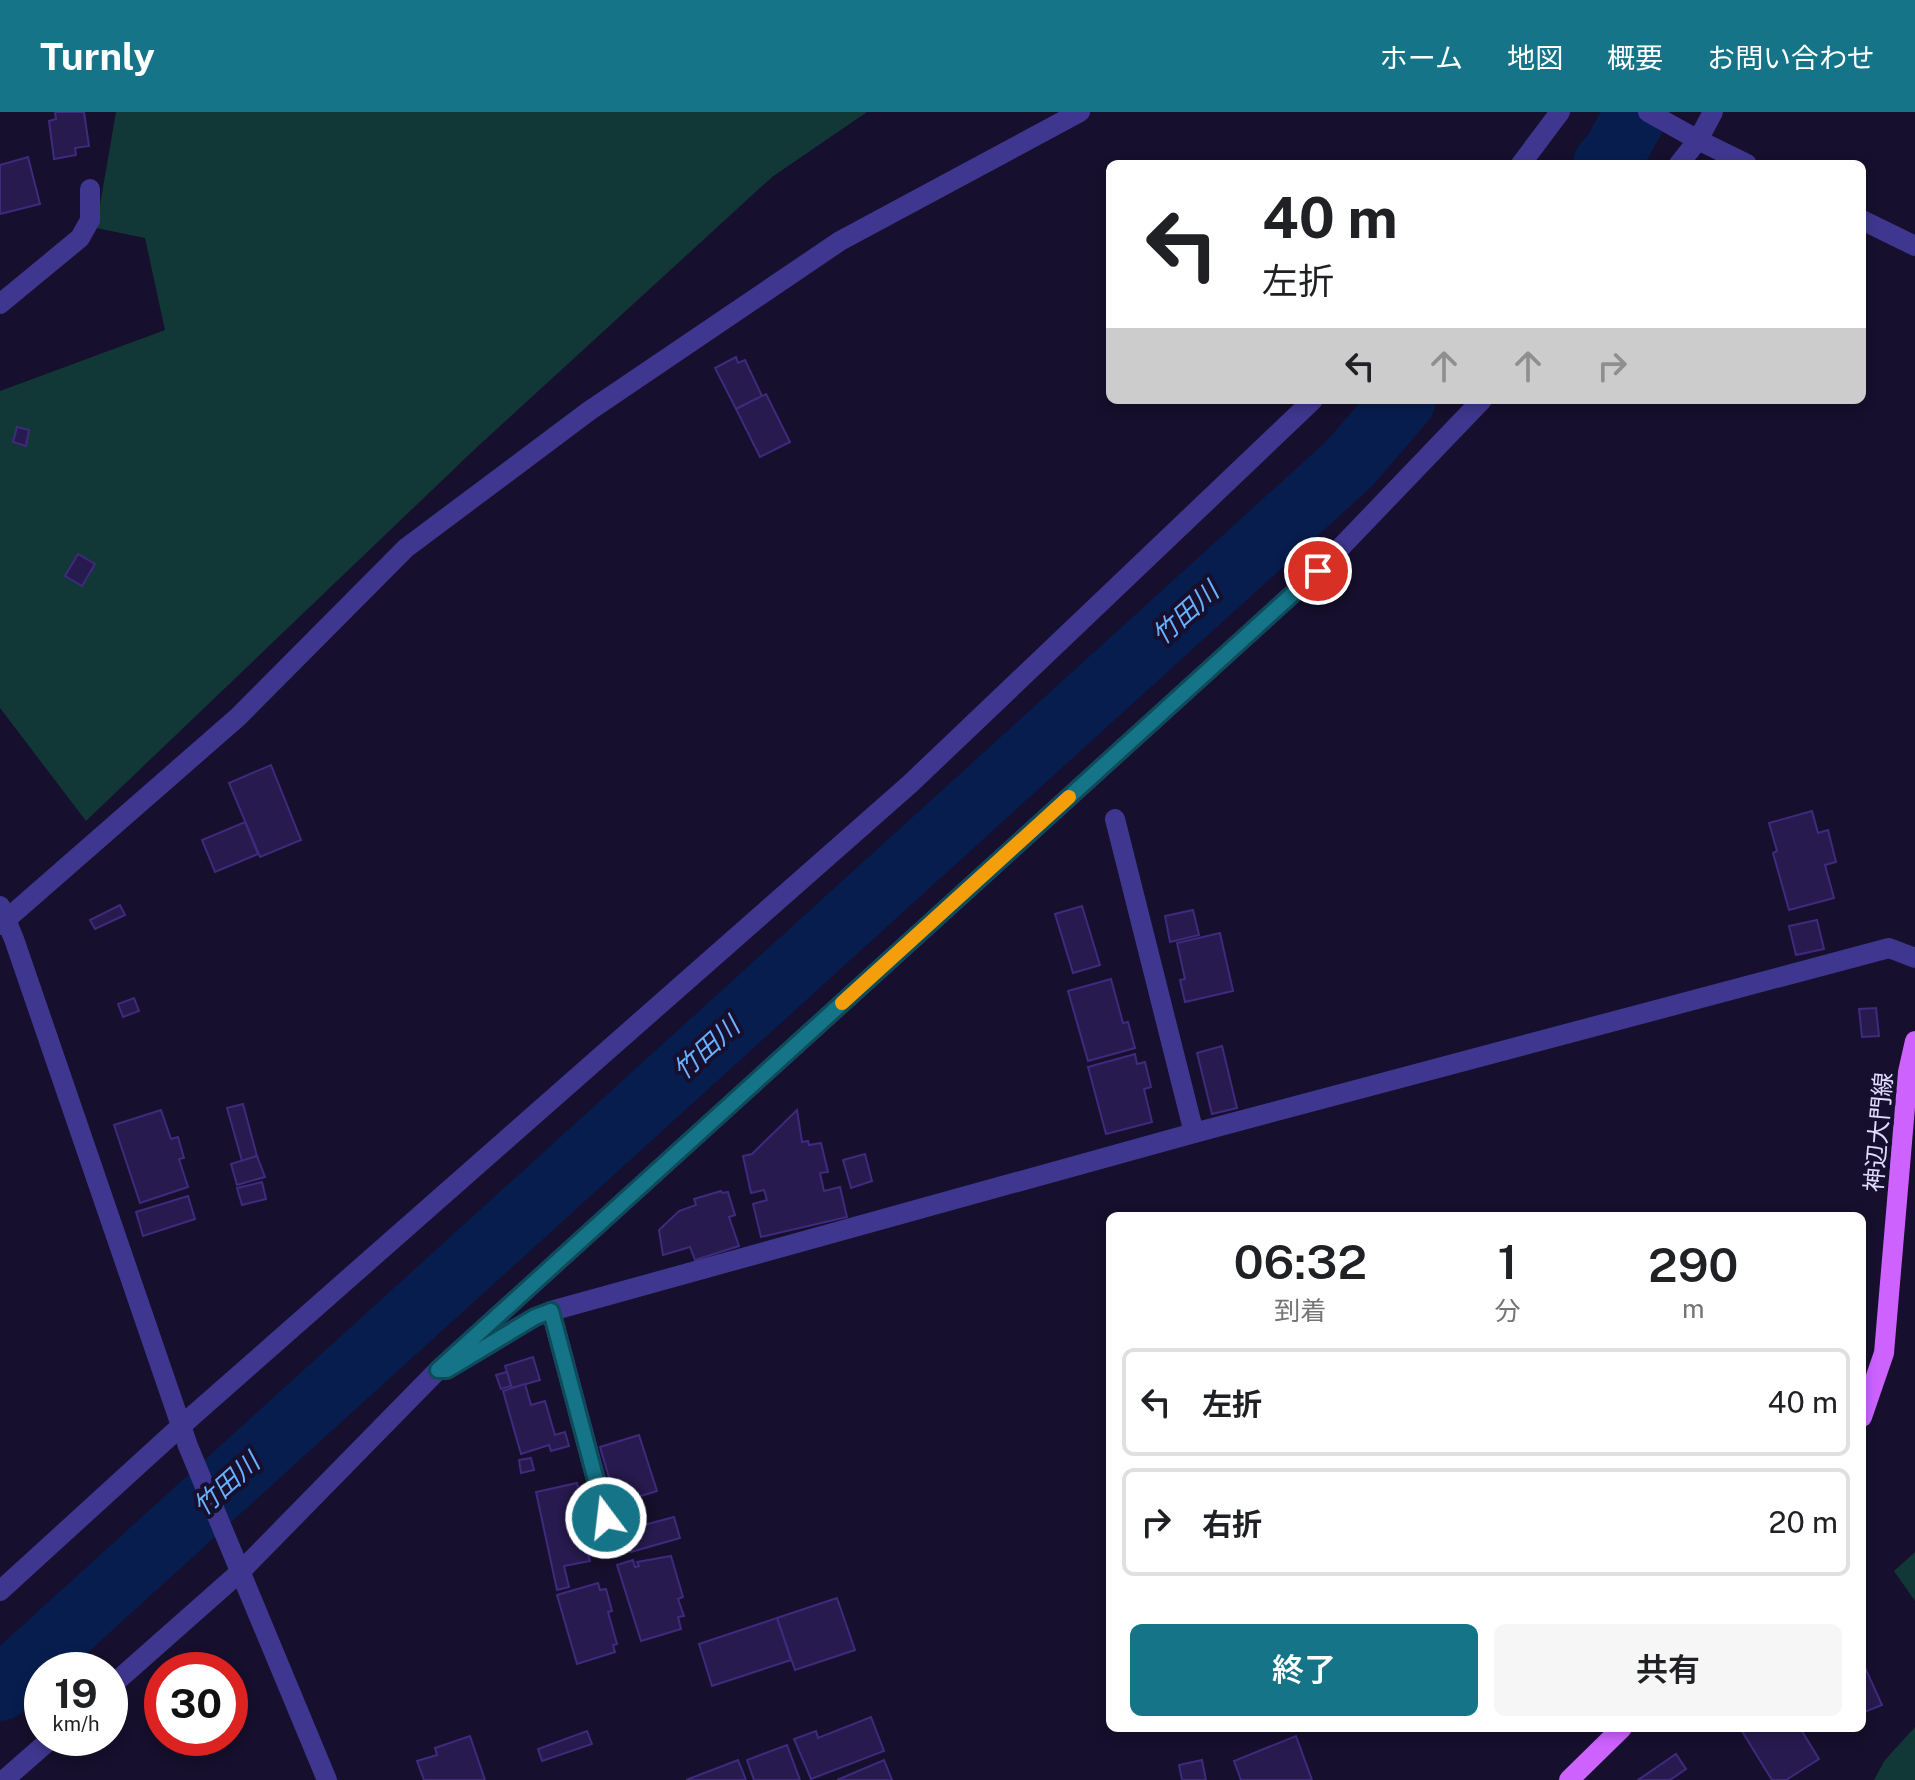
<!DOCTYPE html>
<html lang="ja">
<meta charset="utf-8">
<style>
body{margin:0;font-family:"Public Sans","Noto Sans JP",sans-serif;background:#f6f6f6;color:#202124;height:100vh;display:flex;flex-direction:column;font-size:30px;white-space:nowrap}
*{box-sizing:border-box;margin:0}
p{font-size:26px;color:#757577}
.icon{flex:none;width:44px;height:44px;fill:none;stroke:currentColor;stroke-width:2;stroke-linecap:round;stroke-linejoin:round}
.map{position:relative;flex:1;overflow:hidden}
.side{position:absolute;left:1106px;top:1100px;width:760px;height:520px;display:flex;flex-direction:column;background:#fff;border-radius:12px;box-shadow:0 4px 12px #0003}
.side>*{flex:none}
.top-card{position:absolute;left:1106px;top:48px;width:760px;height:244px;border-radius:12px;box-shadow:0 4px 12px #0003;background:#fff;color:#202124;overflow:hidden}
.speed{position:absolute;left:24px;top:1540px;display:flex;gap:16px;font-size:40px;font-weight:700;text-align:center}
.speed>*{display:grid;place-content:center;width:104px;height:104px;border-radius:50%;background:#fff;box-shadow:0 4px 12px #0003;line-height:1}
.speed small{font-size:20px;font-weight:400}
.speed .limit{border:12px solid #d22;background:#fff;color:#111}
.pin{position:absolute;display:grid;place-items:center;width:68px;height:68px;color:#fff;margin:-34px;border:4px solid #fff;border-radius:50%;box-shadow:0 2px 8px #0007}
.me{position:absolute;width:88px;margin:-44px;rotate:345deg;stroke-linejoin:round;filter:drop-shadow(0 0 6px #0008)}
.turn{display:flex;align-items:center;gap:28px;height:168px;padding:0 24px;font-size:36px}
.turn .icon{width:104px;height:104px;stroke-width:2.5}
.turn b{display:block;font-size:56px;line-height:68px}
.lanes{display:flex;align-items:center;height:76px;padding:0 24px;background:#0003;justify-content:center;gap:40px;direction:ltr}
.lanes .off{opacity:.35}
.eta{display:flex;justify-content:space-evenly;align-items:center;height:136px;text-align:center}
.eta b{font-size:48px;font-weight:600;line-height:56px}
.action{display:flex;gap:16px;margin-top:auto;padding:16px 24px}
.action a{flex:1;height:92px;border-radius:12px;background:#157487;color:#fff;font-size:32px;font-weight:600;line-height:92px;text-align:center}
.action a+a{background:#f6f6f6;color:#202124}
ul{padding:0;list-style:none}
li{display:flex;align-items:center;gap:24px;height:108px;margin:0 16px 12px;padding:0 8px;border:4px solid #e0e0e0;border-radius:12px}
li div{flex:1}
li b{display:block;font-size:30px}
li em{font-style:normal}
header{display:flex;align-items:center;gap:48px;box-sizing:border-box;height:112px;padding:0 40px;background:#157487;color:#fff}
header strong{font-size:38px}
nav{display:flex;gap:44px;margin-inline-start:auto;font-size:28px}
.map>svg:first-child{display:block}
</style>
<header>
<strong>Turnly</strong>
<nav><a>ホーム</a><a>地図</a><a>概要</a><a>お問い合わせ</a></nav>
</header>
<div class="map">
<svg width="1915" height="1668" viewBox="0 0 1915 1668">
<rect width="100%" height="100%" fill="#160f2d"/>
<!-- green -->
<g fill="#123737">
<polygon points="116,0 867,0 772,65 475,337 86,709 0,596 0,279 165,218 145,126 96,116"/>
<polygon points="1915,1440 1915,1489 1894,1459"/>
<polygon points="1915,1615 1915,1668 1874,1668 1885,1648"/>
</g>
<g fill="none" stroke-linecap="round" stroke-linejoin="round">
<!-- river -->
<g stroke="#071d4e" stroke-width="64">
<polyline points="1605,52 1614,42 1637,0"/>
<polyline points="0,1577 1350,351 1404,288"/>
</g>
</g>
<!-- building -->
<g fill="#271a4f" stroke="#3f2a7d" stroke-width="2">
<polygon points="55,0 84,0 89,34 75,36 76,43 54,47 49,9 56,7"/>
<polygon points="28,45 40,92 0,102 0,53"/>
<polygon points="736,245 738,251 745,248 762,284 736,297 715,256"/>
<polygon points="766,282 790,330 760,345 736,297"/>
<polygon points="17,315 29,318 26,334 13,330"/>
<polygon points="78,442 95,452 82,474 65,464"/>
<polygon points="271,653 301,728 260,745 229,671"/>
<polygon points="1812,699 1818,721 1828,718 1836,750 1825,753 1834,786 1789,798 1773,741 1777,739 1769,711"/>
<polygon points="245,710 258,742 215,760 202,728"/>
<polygon points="120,793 125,803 95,817 90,808"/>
<polygon points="1082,794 1100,853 1073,861 1055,802"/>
<polygon points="1193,798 1199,823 1170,830 1165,804"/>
<polygon points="1817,808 1824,837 1796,843 1789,814"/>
<polygon points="1220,821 1233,879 1185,890 1180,868 1185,867 1177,831"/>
<polygon points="1111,867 1123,911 1128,910 1135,936 1088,949 1068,879"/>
<polygon points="134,886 139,899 123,905 118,892"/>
<polygon points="1876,896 1879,924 1862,925 1859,897"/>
<polygon points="1222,934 1237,996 1212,1002 1197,941"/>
<polygon points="1135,942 1137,952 1145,950 1151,975 1144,977 1152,1010 1106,1022 1088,955"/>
<polygon points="243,992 257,1044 242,1049 227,996"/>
<polygon points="161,998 171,1027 178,1025 184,1046 179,1047 188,1075 140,1091 114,1013"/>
<polygon points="797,998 802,1030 808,1029 809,1033 821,1031 828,1060 820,1061 824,1079 840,1075 847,1105 761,1125 753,1092 767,1088 764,1078 751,1081 743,1044 752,1042"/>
<polygon points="865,1042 872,1069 851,1076 843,1048"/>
<polygon points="257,1044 265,1065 237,1073 231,1052"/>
<polygon points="262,1070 266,1087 242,1093 237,1076"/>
<polygon points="721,1079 722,1081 728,1080 735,1103 729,1105 739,1134 695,1148 690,1135 663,1143 659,1118 679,1099 696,1093 694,1087"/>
<polygon points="188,1084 195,1107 143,1124 136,1100"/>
<polygon points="533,1245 540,1268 512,1276 505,1254"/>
<polygon points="507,1260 511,1274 501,1277 496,1263"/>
<polygon points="525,1272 531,1293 545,1289 555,1323 565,1320 569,1334 551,1339 549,1333 521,1342 503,1279"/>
<polygon points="639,1323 657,1379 621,1390 618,1378 613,1379 600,1335"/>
<polygon points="531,1346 534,1358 521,1361 519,1348"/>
<polygon points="577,1371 591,1433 586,1434 590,1449 564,1454 569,1475 557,1478 536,1380"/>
<polygon points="674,1405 680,1426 631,1440 625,1418"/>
<polygon points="671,1444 683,1485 678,1487 684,1504 678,1505 681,1517 641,1529 617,1453 633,1448 635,1455 639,1454 637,1450"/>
<polygon points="598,1471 600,1478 606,1477 612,1499 608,1500 617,1532 613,1533 615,1540 577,1552 557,1483"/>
<polygon points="837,1486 855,1538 795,1558 777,1506"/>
<polygon points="777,1506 791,1548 712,1574 699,1532"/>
<polygon points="1862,1549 1882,1593 1862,1601"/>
<polygon points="871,1605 884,1639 811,1667 794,1627 816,1619 818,1626"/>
<polygon points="1740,1616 1800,1616 1819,1647 1786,1668 1772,1668"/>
<polygon points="587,1619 592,1632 542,1649 538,1637"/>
<polygon points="470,1624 485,1668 424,1668 417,1649 437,1643 435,1636"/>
<polygon points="1296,1624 1312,1668 1241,1668 1234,1649"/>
<polygon points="787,1633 800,1668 754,1668 747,1648"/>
<polygon points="1676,1642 1686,1657 1670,1668 1638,1668"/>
<polygon points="738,1648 746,1668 686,1668"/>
<polygon points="884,1648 892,1668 837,1668"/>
<polygon points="1202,1648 1206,1668 1182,1668 1179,1653"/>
</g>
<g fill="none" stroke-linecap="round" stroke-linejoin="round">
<!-- minor -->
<g stroke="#3f378f" stroke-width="20">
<polyline points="1648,0 1698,28 1747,52"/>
<polyline points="1521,52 1560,0"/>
<polyline points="1679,52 1698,28 1713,0"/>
<polyline points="1862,108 1915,134"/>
<polyline points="0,192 80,126 90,108 90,77"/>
<polyline points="1115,707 1194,1021"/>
<polyline points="0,794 14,827 188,1334 327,1668"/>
<polyline points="0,813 238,605 406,436 589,299 840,129 1080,0"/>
<polyline points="460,1250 535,1205 551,1199"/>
<polyline points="614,1435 551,1199 1194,1021 1889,836 1915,846"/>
<polyline points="0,1479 181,1314 910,672 1313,288"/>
<polyline points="110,1575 240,1460 438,1258 1318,459 1482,288"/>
<polyline points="4,1668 52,1626"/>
</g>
<!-- major -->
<g stroke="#cd62ff" stroke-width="20">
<polyline points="1862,1305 1884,1241 1908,960 1915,929"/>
<polyline points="1569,1668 1622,1616"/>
</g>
</g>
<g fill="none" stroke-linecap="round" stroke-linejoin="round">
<!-- route casing -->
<g stroke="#0e4b58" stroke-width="20">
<polyline id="route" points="606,1406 551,1199 535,1205 447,1258 438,1258 1318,459"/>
</g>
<!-- route -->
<use href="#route" stroke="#157487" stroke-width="14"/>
<!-- slow -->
<polyline stroke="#f59e0b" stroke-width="14" points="842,891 1069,685"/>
</g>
<g text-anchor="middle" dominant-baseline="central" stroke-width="8" stroke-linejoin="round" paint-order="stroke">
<!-- street labels -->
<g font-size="24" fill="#e1dbff" stroke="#160f2d">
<text transform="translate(1878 1020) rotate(-85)">神辺大門線</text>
</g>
<!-- water labels -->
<g font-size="26" font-style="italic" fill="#69b1ff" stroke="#160f2d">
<text transform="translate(1185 501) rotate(-42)">竹田川</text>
<text transform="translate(706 936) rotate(-42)">竹田川</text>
<text transform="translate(226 1372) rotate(-42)">竹田川</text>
</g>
</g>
</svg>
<div class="speed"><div>19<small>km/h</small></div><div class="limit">30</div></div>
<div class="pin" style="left:1318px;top:459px;background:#d93025"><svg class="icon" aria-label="arrive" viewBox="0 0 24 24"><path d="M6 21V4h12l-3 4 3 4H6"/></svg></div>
<svg class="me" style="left:606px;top:1406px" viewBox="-20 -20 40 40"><circle r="17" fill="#157487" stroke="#fff" stroke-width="3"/><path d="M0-11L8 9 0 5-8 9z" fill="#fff"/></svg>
<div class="top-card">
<div class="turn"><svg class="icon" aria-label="left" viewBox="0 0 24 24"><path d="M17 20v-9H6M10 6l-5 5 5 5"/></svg><div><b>40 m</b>左折</div></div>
<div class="lanes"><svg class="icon" aria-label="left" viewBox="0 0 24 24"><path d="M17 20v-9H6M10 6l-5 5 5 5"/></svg><svg class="icon off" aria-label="ahead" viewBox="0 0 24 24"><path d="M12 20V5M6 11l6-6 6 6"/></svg><svg class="icon off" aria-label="ahead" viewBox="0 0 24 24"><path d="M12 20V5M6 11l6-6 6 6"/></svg><svg class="icon off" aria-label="right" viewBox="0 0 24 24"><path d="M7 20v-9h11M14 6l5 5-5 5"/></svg></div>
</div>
<section class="side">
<div class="eta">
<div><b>06:32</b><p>到着</p></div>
<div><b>1</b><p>分</p></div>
<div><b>290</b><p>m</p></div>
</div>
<ul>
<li><svg class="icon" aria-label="left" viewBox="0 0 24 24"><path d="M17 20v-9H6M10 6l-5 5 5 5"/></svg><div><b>左折</b></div><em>40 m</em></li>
<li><svg class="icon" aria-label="right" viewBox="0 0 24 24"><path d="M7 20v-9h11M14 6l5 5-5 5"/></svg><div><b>右折</b></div><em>20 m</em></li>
</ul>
<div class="action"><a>終了</a><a>共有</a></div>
</section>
</div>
